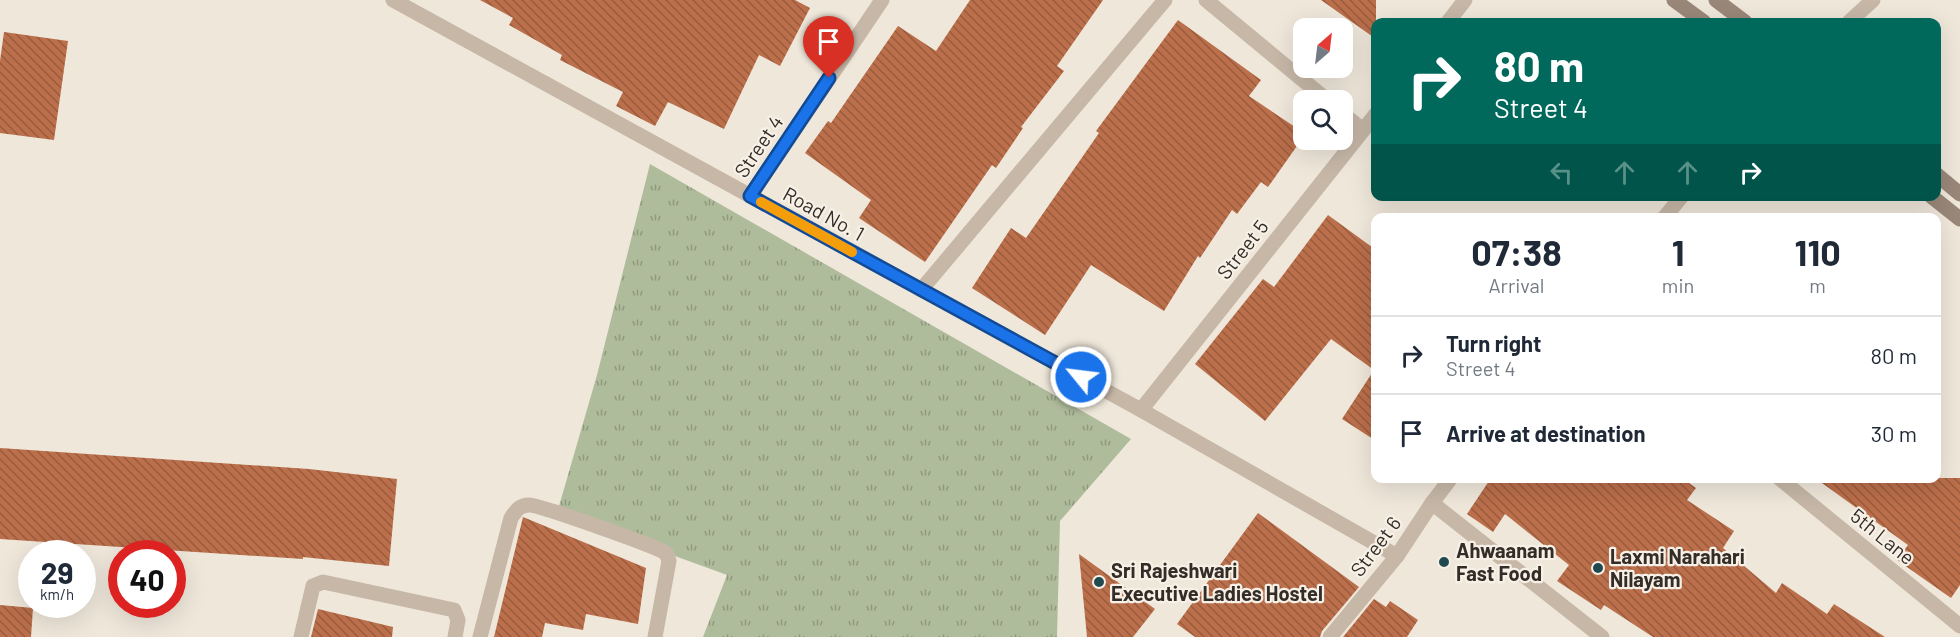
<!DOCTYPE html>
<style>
body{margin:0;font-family:Barlow,sans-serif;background:#f2f2f3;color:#1f2937;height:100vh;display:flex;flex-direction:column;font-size:22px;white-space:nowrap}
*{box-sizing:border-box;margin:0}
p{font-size:20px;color:#747a83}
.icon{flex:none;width:33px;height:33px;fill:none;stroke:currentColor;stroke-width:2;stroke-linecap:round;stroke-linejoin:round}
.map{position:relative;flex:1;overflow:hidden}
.details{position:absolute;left:1371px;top:213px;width:570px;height:270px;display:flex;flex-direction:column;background:#fff;border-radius:12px;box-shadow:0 6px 24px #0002}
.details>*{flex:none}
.top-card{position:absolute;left:1371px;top:18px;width:570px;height:183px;border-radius:12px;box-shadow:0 6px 24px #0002;background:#00695c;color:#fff;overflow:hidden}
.needle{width:39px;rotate:28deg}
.controls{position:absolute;left:1293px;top:18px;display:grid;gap:12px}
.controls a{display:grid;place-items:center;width:60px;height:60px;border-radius:12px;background:#fff;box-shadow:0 6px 24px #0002;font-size:30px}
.speed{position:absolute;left:18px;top:540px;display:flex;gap:12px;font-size:30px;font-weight:700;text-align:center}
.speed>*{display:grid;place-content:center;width:78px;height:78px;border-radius:50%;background:#fff;box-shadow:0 6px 24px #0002;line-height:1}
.speed small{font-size:15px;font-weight:400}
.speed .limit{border:9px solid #d22;background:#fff;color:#111}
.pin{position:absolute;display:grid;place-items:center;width:51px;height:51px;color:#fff;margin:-62px -26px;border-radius:50% 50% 50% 0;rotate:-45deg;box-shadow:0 0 6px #0007}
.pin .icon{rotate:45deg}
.me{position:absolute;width:66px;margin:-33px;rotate:299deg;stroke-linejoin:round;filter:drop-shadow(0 0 4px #0008)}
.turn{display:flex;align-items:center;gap:21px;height:126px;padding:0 24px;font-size:27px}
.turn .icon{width:78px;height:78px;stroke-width:2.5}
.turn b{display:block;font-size:42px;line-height:51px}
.lanes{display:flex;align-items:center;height:57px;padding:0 24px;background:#0003;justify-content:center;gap:30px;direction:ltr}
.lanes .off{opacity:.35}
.eta{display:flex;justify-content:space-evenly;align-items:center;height:102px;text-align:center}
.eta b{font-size:36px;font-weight:700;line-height:42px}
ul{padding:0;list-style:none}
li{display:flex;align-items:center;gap:18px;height:78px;padding:0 24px;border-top:2px solid #e0e1e3}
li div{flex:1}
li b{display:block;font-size:22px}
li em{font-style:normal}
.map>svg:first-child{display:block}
</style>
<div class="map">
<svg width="1960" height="637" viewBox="0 0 1960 637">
<defs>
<pattern id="grass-tufts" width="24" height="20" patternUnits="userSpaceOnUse" patternTransform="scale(1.5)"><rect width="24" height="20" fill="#afbc9b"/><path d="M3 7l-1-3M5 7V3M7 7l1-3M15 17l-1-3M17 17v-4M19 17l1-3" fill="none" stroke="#8f997e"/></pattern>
<pattern id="building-back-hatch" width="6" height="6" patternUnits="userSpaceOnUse" patternTransform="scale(1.5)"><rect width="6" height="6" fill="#bb6f4b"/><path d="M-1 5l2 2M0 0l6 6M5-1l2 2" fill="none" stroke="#995b3e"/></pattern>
</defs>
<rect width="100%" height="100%" fill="#efe7da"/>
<!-- grass -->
<polygon fill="url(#grass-tufts)" points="650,164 1131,439 1060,521 1057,637 703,637 727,575 557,513 597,375"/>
<!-- building -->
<g fill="url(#building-back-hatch)">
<polygon points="480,0 795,0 810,8 780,66 759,55 724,129 668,102 655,126 616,106 623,92 560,60 562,55 509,25 513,18"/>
<polygon points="970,0 1103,0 1057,66 1064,71 1021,127 1023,128 996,168 992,165 925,262 859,218 871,200 805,153 828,121 831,123 898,26 936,51"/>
<polygon points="1321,0 1376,0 1376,39"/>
<polygon points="1178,20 1261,80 1249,96 1304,133 1304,136 1268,187 1261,182 1237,214 1232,210 1200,258 1198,256 1164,311 1091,265 1045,335 972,288 1011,228 1026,238 1099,133 1096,131"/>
<polygon points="4,32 68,41 54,140 0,133 0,61"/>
<polygon points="1328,215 1376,250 1376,441 1342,419 1374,370 1331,339 1265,421 1195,364 1263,279 1274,287"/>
<polygon points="0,448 309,469 397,479 389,566 303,557 303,559 0,539"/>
<polygon points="1491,478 1682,478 1696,488 1687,500 1734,531 1723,548 1776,593 1782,583 1827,614 1834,604 1885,637 1653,637 1604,605 1601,610 1557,581 1569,565 1505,514 1493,532 1467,514"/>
<polygon points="1815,478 1960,478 1960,585 1951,598 1897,560 1908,545"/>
<polygon points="1258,513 1359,587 1322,631 1320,637 1195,637 1177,624"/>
<polygon points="523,517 646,568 638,624 586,614 583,630 545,623 542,637 494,637"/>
<polygon points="1079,554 1155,609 1133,637 1087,637"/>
<polygon points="1374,599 1386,607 1390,601 1418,620 1407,637 1343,637"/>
<polygon points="0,605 33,608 31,637 0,637"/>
<polygon points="318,609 393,627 392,637 311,637"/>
</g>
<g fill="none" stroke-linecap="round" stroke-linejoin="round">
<!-- minor -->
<g stroke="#c6b7a7" stroke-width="15">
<polyline points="1206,0 1327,100"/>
<polyline points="1448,22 1465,0"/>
<polyline points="1342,113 1363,130"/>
<polyline points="750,196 882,0"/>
<polyline points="921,290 1165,0"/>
<polyline points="1141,410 1376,114"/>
<polyline points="1779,478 1960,626"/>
<polyline points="1432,503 1602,637"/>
<polyline points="301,637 313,586 323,582 454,610 458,620 455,637"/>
<path d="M480,637L511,518C516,511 519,505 529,505C540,505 655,546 666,553L669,561L655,637"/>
<polyline points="1330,637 1397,556"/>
</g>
<!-- tertiary -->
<g stroke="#c6b7a7" stroke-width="15">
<polyline points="393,0 1141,410 1397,556 1432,503 1451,478"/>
<polyline points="1849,22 1873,0"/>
<polyline points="1664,218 1682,196"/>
</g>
<!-- secondary -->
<g stroke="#998779" stroke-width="15">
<polyline points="1674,0 1704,22"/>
<polyline points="1716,0 1745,22"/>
<polyline points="1936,174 1960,194"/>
<polyline points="1931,196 1960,219"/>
</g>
</g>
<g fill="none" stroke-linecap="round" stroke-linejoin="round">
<!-- route casing -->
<g stroke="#114b97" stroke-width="15">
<polyline id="route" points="829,78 750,196 1081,377"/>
</g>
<!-- route -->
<use href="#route" stroke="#1a73e8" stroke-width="10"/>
<!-- slow -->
<polyline stroke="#f59e0b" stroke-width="10" points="761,202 852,252"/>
</g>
<!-- markers -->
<g fill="#204a50" stroke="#f7f0e6" stroke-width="2">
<circle cx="1444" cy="562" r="6"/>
<circle cx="1598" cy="568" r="6"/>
<circle cx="1099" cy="582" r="6"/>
</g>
<g text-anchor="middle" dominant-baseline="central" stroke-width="4.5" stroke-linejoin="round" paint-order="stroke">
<!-- street labels -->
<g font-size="20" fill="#332c27" stroke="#f7f0e6">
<text transform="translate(758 146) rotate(-56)">Street 4</text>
<text transform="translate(824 213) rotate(29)">Road No. 1</text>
<text transform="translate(1242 249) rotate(-52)">Street 5</text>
<text transform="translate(1883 536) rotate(39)">5th Lane</text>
<text transform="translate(1375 546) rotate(-53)">Street 6</text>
</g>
<!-- poi labels -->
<g font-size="20" font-weight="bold" fill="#332c27" stroke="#f7f0e6" text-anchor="start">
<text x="1456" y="550">Ahwaanam<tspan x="1456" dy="23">Fast Food</tspan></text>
<text x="1610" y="556">Laxmi Narahari<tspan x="1610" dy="23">Nilayam</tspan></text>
<text x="1111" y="570">Sri Rajeshwari<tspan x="1111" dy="23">Executive Ladies Hostel</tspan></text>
</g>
</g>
</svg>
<div class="controls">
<a><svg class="needle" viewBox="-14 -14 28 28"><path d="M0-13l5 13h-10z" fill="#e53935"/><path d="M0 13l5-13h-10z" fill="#747a83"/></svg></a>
<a><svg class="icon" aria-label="search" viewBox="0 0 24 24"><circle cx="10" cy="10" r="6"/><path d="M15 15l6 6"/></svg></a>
</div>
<div class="speed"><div>29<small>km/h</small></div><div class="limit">40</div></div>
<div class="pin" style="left:829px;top:78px;background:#d93025"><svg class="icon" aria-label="arrive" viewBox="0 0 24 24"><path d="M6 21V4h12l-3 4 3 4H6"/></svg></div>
<svg class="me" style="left:1081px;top:377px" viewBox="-20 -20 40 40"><circle r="17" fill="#1a73e8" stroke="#fff" stroke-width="3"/><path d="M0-11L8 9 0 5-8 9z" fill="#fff"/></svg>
<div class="top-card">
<div class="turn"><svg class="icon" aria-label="right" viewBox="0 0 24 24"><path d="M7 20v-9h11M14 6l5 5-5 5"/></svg><div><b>80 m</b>Street 4</div></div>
<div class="lanes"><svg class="icon off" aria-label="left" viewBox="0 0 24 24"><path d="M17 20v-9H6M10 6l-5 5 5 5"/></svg><svg class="icon off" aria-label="ahead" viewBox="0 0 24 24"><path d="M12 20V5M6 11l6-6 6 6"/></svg><svg class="icon off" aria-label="ahead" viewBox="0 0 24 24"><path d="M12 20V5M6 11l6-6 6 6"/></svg><svg class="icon" aria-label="right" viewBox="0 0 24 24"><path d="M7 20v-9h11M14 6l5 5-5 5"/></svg></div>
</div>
<section class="details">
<div class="eta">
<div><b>07:38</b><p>Arrival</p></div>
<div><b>1</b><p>min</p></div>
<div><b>110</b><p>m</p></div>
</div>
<ul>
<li><svg class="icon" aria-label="right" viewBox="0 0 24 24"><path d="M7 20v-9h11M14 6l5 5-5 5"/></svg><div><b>Turn right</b><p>Street 4</p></div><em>80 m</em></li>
<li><svg class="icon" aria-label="arrive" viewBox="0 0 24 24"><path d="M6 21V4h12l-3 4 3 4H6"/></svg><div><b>Arrive at destination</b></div><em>30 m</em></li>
</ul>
</section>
</div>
